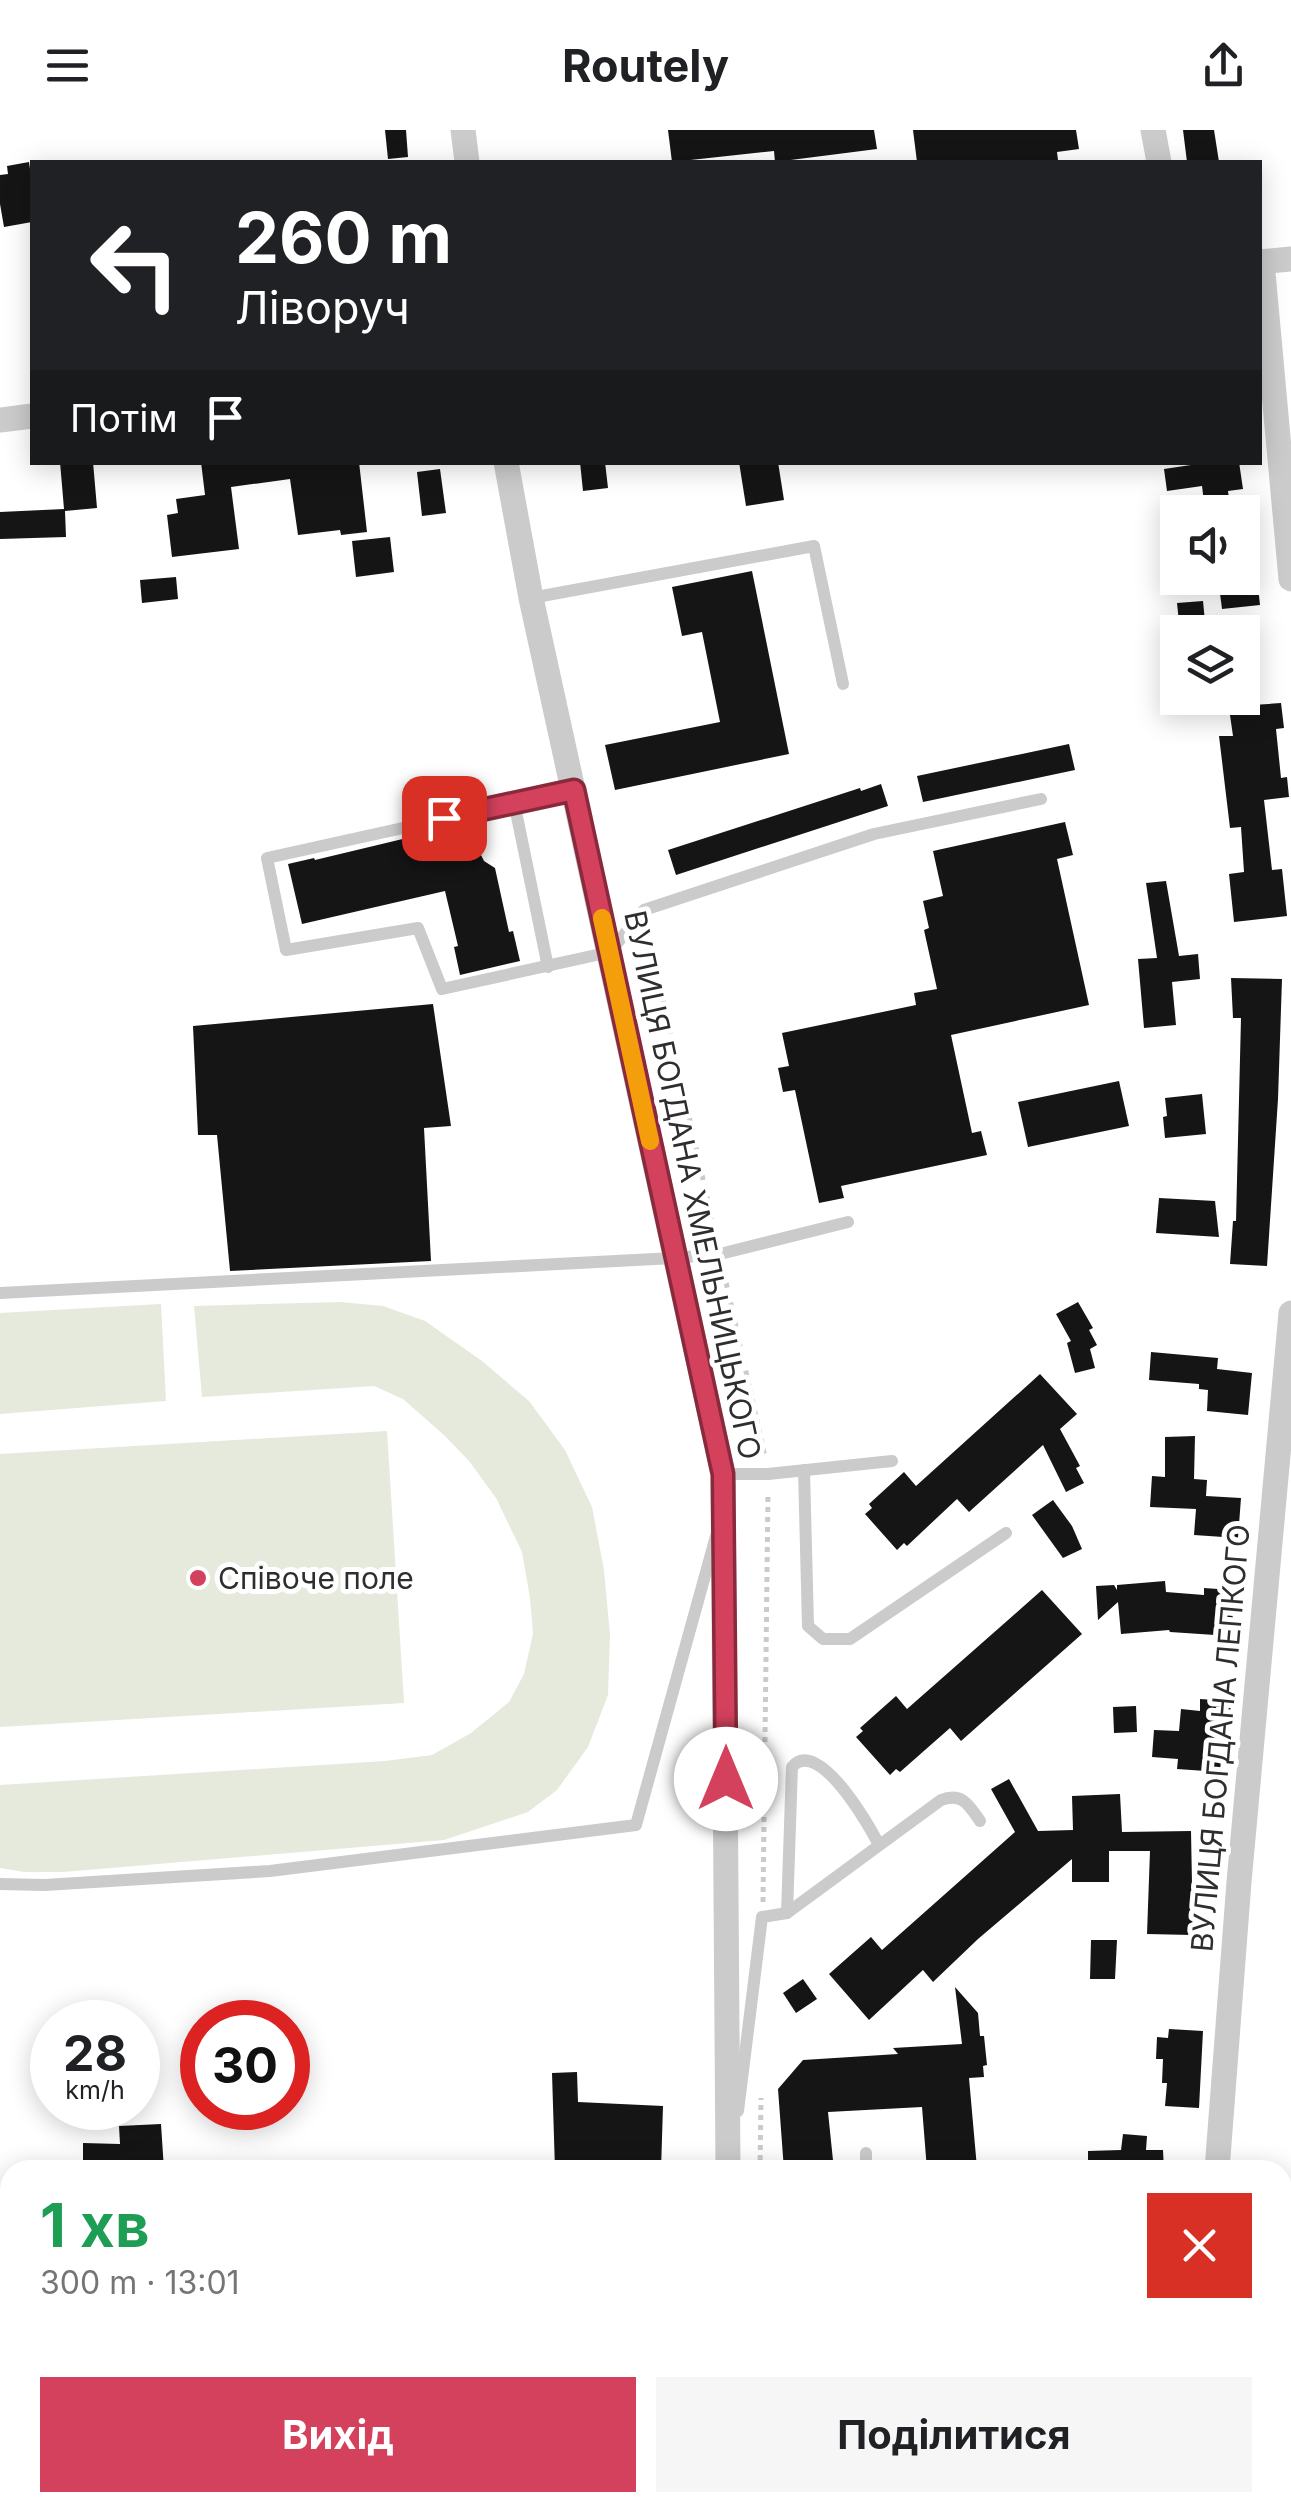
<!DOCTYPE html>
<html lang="uk">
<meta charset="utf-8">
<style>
body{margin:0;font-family:Inter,sans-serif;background:#f6f6f6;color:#202124;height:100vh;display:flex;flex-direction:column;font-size:38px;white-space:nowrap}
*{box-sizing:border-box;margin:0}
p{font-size:32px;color:#757577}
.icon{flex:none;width:55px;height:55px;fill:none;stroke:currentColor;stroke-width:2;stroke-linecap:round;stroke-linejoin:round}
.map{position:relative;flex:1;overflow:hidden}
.drawer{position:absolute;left:0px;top:2030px;width:1292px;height:352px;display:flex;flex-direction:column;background:#fff;border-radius:30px 30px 0 0;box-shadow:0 5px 25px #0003}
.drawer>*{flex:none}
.banner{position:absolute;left:30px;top:30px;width:1232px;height:305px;border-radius:0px;box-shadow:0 5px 25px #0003;background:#202124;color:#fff;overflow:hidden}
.fabs{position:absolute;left:1160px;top:365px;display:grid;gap:20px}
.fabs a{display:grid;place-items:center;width:100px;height:100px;border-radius:0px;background:#fff;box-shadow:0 5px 25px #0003;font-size:50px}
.speed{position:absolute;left:30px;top:1870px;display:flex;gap:20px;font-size:50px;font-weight:700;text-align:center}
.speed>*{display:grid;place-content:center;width:130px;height:130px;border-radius:50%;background:#fff;box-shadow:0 5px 25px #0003;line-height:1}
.speed small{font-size:25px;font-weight:400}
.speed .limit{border:15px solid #d22;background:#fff;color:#111}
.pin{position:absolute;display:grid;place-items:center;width:85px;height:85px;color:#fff;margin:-42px;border-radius:20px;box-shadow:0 5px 15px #0006}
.me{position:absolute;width:110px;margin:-55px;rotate:0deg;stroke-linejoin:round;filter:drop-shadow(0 0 8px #0008)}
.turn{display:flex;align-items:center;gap:35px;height:210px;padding:0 40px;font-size:45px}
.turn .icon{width:130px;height:130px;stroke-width:2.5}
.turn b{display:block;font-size:70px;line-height:85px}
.then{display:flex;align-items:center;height:95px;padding:0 40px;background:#0003;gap:20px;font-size:38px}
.round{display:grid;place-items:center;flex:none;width:105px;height:105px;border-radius:0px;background:#f6f6f6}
.summary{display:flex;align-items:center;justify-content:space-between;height:170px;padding:0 40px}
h1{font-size:60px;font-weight:700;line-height:75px;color:#1e9e55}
.button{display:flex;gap:20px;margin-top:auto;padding:20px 40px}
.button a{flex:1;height:115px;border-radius:0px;background:#d3415d;color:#fff;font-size:40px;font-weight:700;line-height:115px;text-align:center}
.button a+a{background:#f6f6f6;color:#202124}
header{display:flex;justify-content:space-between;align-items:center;height:130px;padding:0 40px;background:#fff;font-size:45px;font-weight:700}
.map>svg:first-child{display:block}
</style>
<header><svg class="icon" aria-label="menu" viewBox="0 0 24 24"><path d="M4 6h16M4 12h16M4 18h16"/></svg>Routely<svg class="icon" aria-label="share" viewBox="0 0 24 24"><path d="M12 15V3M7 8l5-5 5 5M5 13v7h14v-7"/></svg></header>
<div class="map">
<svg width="1291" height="2382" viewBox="0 0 1291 2382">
<rect width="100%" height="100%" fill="#fff"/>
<!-- green -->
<g fill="#e5eadd">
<polygon points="340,1172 383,1176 425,1191 482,1231 529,1271 565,1320 592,1377 604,1440 610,1505 608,1565 588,1617 557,1660 528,1682 444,1710 63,1742 24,1742 0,1738 0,1655 385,1631 432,1625 471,1603 509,1572 524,1544 533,1504 530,1468 522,1422 496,1368 469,1331 445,1306 403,1269 374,1256 202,1267 194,1176"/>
<polygon points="161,1174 166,1271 0,1284 0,1183"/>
<polygon points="387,1301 404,1573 0,1597 0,1324"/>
</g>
<!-- building -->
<g fill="#151515">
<polygon points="385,0 406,0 408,27 388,29"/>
<polygon points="668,0 874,0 877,19 775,32 774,21 672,32"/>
<polygon points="913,0 1076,0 1079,19 1057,22 1058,30 1039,32 917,32"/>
<polygon points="1183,0 1214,0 1219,32 1187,32"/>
<polygon points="29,32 30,39 32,38 32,92 4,97 0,74 0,45 8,44 7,36"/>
<polygon points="60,332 93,332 97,378 65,381 66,407 0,409 0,382 64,379"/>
<polygon points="201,332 359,332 367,402 341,405 340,400 298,405 290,349 231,357 239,419 172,427 167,385 178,383 176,369 205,365"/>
<polygon points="580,332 605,332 608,358 583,361"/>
<polygon points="739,332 778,332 784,370 746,376"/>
<polygon points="1211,332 1239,332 1243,359 1228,361 1229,369 1204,372 1202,356 1167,361 1164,339"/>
<polygon points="440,339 446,383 422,386 417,342"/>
<polygon points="390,407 394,442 356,447 352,411"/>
<polygon points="752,441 789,624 615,660 605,615 720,592 702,502 682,506 672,457"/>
<polygon points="176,447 178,469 142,473 140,450"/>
<polygon points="1218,448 1257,448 1260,475 1222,479"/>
<polygon points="1203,471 1206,502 1180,502 1177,473"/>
<polygon points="1281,573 1284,598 1276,599 1281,648 1287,647 1289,667 1264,670 1272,740 1282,739 1287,786 1234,792 1229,744 1244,742 1241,697 1230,698 1219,606 1233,606 1230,585 1254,583 1253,575"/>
<polygon points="1069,614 1075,640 923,672 917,646"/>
<polygon points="881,654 888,676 676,745 668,720 860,658 861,661"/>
<polygon points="1065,692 1073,725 1057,729 1089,875 951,905 972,1003 981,1001 987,1025 841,1056 844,1068 819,1073 795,960 783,962 778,938 789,936 782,903 916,875 914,863 937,859 924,800 929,798 923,771 943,766 933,721"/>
<polygon points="436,701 452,711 460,710 480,723 484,731 495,738 509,802 513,801 520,831 460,845 454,817 458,816 445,761 302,794 288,734 314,728 315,730"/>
<polygon points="1166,751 1179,826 1198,824 1200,849 1172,852 1176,895 1144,898 1138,829 1157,828 1146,753"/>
<polygon points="1231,848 1282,849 1278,969 1267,1136 1230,1134 1233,1091 1236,1091 1241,888 1233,888"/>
<polygon points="433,874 451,996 424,998 431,1131 230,1141 217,1005 198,1005 193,896"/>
<polygon points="1119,951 1129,996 1028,1017 1018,972"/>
<polygon points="1202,964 1206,1004 1165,1008 1163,987 1167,986 1165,968"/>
<polygon points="1159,1068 1215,1071 1219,1107 1156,1103"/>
<polygon points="1078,1172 1093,1198 1089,1200 1097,1215 1090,1219 1095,1238 1075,1243 1067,1213 1071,1211 1056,1184"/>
<polygon points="1151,1222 1218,1228 1217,1239 1252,1243 1248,1285 1207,1281 1208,1260 1199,1259 1199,1254 1149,1250"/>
<polygon points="1040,1244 1077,1284 1060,1299 1080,1336 1076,1338 1084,1353 1066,1362 1043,1315 969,1382 957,1369 907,1416 904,1413 897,1420 865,1384 872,1378 869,1374 904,1342 916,1356"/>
<polygon points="1195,1306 1194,1349 1207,1350 1206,1366 1241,1368 1238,1408 1194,1405 1196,1379 1150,1377 1152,1346 1165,1347 1165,1307"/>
<polygon points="1053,1370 1072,1396 1082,1419 1063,1428 1032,1385"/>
<polygon points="1165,1451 1166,1462 1204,1465 1204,1458 1232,1460 1233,1501 1230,1501 1230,1506 1170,1502 1169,1500 1121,1504 1118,1472 1098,1490 1096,1456 1114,1455 1117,1460 1117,1455"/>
<polygon points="1042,1460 1082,1504 961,1611 950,1598 900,1642 896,1639 890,1645 856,1607 863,1601 860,1598 896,1566 907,1579"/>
<polygon points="1200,1569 1231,1571 1228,1617 1222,1617 1220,1642 1177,1639 1178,1629 1152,1627 1154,1600 1179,1601 1181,1579 1200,1581"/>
<polygon points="1136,1576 1137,1602 1114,1603 1113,1577"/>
<polygon points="1009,1649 1038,1701 1073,1700 1072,1666 1120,1664 1122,1702 1191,1701 1192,1754 1194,1754 1192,1805 1147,1804 1150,1721 1109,1721 1109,1752 1072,1752 1072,1729 978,1809 933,1852 923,1840 869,1890 829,1844 871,1807 882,1820 1015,1702 991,1659"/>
<polygon points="1091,1810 1117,1810 1115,1849 1090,1849"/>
<polygon points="803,1849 817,1869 796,1883 783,1863"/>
<polygon points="955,1857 978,1883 980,1906 984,1906 987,1935 983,1936 984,1947 969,1948 977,2038 927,2040 922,1977 828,1982 834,2040 784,2040 778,1959 803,1930 898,1924 893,1918 962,1914"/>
<polygon points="1169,1899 1203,1901 1199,1978 1165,1976 1167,1953 1162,1953 1163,1929 1156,1929 1157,1907 1168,1908"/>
<polygon points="577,1942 578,1972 663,1976 661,2040 555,2040 552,1943"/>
<polygon points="161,1994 164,2040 83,2040 83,2013 120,2014 119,1996"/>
<polygon points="1123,2004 1147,2006 1146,2020 1163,2020 1164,2040 1088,2040 1088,2021 1121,2020"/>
</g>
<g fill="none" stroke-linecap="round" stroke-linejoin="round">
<!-- path -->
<g stroke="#cbcbcb" stroke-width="5" stroke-dasharray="5 5" stroke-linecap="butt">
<polyline points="648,801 716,1108"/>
<polyline points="724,1143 765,1327"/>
<polyline points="763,1772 768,1363"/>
<polyline points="760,2040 761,1968"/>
</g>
<!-- service -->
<g stroke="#cbcbcb" stroke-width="12">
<polyline points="531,468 814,416 843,554"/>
<polyline points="575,660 267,728 286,820 418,798 442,859 610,822 644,780 874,704 1041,669"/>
<polyline points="514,672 548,837"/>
<polyline points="0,1163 674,1128 720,1124 848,1092"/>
<polyline points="804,1340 808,1496 823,1509 850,1509 1006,1403"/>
<polyline points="723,1344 768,1344 892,1331"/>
<polyline points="0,1754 45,1755 270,1741 636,1695 716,1406"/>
<path d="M787,1783L792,1637C818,1606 869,1695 879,1715"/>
<path d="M738,1981L762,1787L787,1783L941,1670C962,1662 969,1675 980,1691"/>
<polyline points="866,2040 866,2023"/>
<polyline points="24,2372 26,2382"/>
<polyline points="406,2372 408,2382"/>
</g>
<!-- minor -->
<g stroke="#cbcbcb" stroke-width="25">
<polyline points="463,0 467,32"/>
<polyline points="1153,0 1159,32"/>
<polyline points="1260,132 1291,129"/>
<polyline points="1262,132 1291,449"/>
<polyline points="0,290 32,286"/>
<polyline points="506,332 531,468 723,1344 728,2040"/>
<polyline points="1217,2040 1239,1752 1291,1183"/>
<polyline points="1223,2372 1224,2382"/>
<polyline points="714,2382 715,2372"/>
</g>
<!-- tertiary -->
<g stroke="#cbcbcb" stroke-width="30">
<polyline points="1282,2114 1291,2109"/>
<polyline points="0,2348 10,2345"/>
</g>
</g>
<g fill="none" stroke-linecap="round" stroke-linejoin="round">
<!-- route casing -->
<g stroke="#892a3c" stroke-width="25">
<polyline id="route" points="444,688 574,660 723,1344 726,1649"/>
</g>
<!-- route -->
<use href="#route" stroke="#d3415d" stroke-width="18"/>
<!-- slow -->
<polyline stroke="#f59e0b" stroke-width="18" points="602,788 650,1011"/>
</g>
<!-- markers -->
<circle fill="#d3415d" stroke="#fff" stroke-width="4" cx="198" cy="1448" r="10"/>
<g text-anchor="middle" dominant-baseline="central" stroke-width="10" stroke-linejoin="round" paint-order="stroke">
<!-- street labels -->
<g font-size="30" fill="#2e2e2e" stroke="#fff">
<text transform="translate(693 1055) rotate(78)">ВУЛИЦЯ БОГДАНА ХМЕЛЬНИЦЬКОГО</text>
<text transform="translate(1220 1608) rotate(-85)">ВУЛИЦЯ БОГДАНА ЛЕПКОГО</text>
</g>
<!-- poi labels -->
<g font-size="30" fill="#2e2e2e" stroke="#fff" text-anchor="start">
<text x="218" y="1448">Співоче поле</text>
</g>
</g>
</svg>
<div class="fabs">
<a><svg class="icon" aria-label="sound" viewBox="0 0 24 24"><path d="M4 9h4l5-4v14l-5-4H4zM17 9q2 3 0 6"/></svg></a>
<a><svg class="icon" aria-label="layers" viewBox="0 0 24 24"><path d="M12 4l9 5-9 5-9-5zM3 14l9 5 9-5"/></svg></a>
</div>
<div class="speed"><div>28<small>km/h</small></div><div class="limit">30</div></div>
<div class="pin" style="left:444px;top:688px;background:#d93025"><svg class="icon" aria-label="arrive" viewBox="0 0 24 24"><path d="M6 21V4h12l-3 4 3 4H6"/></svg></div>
<svg class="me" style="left:726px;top:1649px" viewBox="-20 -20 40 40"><circle r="19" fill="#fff"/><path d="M0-13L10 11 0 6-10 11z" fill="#d3415d"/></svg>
<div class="banner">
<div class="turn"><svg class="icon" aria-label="left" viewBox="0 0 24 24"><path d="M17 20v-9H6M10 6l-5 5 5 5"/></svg><div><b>260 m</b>Ліворуч</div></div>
<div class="then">Потім<svg class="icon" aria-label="arrive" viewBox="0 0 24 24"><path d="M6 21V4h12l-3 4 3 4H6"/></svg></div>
</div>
<section class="drawer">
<div class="summary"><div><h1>1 хв</h1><p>300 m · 13:01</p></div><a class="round" style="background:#d93025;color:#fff"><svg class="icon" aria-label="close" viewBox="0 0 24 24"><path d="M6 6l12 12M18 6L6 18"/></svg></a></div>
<div class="button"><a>Вихід</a><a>Поділитися</a></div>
</section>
</div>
